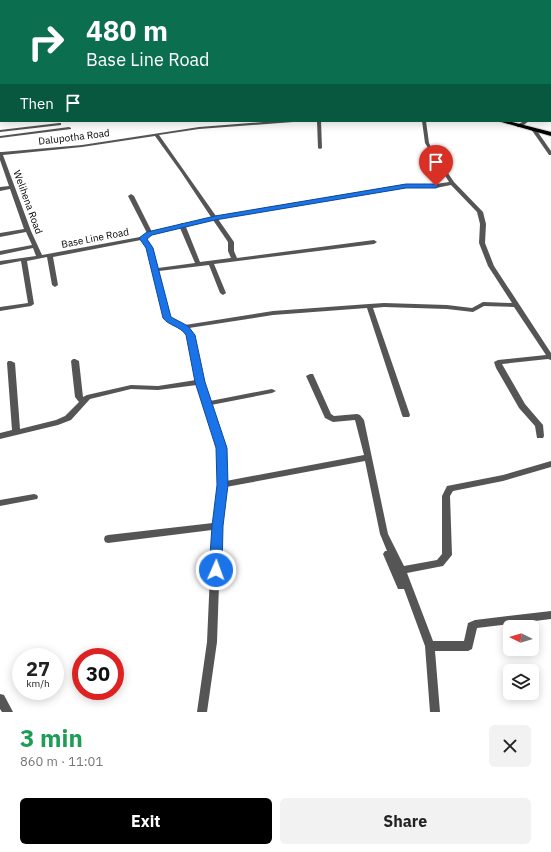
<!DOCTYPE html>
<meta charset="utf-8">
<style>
body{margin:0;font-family:"IBM Plex Sans",sans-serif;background:#f2f2f2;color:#222;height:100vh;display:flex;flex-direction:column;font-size:15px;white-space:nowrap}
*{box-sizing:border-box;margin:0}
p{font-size:13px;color:#767676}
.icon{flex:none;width:22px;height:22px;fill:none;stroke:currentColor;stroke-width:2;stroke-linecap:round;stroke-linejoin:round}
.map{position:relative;height:712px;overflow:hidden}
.sheet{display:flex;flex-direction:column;background:#fff;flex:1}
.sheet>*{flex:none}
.top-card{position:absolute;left:0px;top:0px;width:551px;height:122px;box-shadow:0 2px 10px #0003;background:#0b6e4f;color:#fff;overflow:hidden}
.needle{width:26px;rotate:275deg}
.controls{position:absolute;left:503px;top:620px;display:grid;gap:8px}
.controls a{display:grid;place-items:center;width:36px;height:36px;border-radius:6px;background:#fff;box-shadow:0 2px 10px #0003;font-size:20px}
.speed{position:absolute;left:12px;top:648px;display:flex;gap:8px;font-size:20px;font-weight:700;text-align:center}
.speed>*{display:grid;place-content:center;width:52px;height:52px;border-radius:50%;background:#fff;box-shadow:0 2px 10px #0003;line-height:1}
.speed small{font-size:10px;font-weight:400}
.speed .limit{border:6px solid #d22;background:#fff;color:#111}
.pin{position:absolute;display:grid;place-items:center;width:34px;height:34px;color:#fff;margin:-41px -17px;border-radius:50% 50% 50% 0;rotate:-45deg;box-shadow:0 0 4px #0007}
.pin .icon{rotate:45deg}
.me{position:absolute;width:44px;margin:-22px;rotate:2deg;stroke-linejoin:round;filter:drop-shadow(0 0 3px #0008)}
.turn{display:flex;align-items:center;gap:14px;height:84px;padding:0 20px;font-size:18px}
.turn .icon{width:52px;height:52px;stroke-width:2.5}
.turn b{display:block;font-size:28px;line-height:34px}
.then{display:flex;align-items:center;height:38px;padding:0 20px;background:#0003;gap:8px;font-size:15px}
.round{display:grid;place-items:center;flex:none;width:42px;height:42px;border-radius:6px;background:#f2f2f2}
.headline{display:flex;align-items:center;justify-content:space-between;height:68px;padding:0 20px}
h1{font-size:24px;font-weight:800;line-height:30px;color:#1e9e55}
.button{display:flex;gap:8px;margin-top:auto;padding:8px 20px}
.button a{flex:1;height:46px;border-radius:6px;background:#000;color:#fff;font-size:16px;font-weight:800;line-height:46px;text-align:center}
.button a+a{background:#f2f2f2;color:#222}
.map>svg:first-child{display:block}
</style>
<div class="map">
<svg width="551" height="712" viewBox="0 0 551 712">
<rect width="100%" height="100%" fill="#fff"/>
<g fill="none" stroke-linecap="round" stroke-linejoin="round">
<!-- primary casing -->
<g stroke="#dbdbdb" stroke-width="2">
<g id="primary">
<polygon points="150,0 155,0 156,1 151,1"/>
<polygon points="517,0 522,0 517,1"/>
<rect x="550" y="35" width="1" height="4"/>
<polygon points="498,121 508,121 551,132 551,136"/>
</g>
</g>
<!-- street -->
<g fill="#555" fill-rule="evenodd">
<polygon points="262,0 266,0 268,1 264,1"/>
<polygon points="278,0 297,0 294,1"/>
<polygon points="307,0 311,0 306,1"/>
<polygon points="365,0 369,0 364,1"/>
<rect x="474" y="0" width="4" height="1"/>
<rect x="550" y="12" width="1" height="2"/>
<polygon points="550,20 551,20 550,23"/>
<rect x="0" y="31" width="1" height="2"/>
<rect x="0" y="49" width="1" height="3"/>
<rect x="550" y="65" width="1" height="2"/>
<rect x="0" y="71" width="1" height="2"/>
<rect x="550" y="76" width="1" height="2"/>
<rect x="550" y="87" width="1" height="3"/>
<rect x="0" y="92" width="1" height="2"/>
<rect x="550" y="104" width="1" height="2"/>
<rect x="0" y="110" width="1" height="3"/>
<path d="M275,121H295L293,122L199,129L159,135L216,216L406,184H436L449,182L425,143L422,121H426L429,143L433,151L454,182L483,212L486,224L485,243L494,266L551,353V360L548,359L502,364L525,404L543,425L544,436L543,438H537L535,426L519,408L496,368L494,362L498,360L546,355L514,307L484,306L473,312L447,309L384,307L373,308L410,415L409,417H403L402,415L367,308L273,315L189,328L194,335L204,382L210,401L272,389L276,391L272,393L211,405L225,448L226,481L364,455L355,420L333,422L325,418L306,376L310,374H313L331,414L334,416L357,414L360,415L364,420L388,534L404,566L437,560L442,554V496L447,486L503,475L551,461V467L503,481L453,491L450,496L452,555L443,566L407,573L433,641H464L468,623L475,620L551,611V619L477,628L472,649L468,651H435L440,712H430L425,646L404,589H398L383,554L385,551H387L380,534L365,461L226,487L221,526L217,642L207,712H197L207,642L212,530L108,543L105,542L104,539L105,536L108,535L213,523L218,485L217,448L204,406L202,404L203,403L197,385L158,390L131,389L90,399L71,420L58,425L0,439V433L12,430L7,363L8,361H11L15,363L20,429L56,420L65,416L79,402L75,397L71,361L73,359H75L79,361L83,397L87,395L131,385L158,386L196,380C194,370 190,334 183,328C176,323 170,326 164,318L153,271L151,270L152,269L147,248L141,240L53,257L58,285L55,287L52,285L47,257L27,261L34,304L31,306L0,311V307L28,303L21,261L0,265V261L36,256L33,248L0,255V251L32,245L26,232L0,237V233L24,229L10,189L0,191V187L9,186L0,160V152H2L82,145L199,127ZM155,136L181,172L211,217L184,224L182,223L179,225L152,232L134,196L131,194L128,196L147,233L140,237L42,255L31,231L3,155L82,147ZM451,185L477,212L480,224L479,243L488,266L512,303L483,302L472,308L447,305L384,303L369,304L273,311L185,325L173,321L170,317L159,271L209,265L220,293L223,295L226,293L214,264L374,244L377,242L374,240L237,258L234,251V242L218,219L406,188H436ZM213,220L228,242V251L231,258L200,262L186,227ZM180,228L195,263L158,268L153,248L146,238L152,235Z"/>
<polygon points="317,121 321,121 322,148 320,149 318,148"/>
<polygon points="524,121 529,121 521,127 517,127 517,125"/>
<polygon points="59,123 61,123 61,125 0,132 0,130"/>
<polygon points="69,127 71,128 71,129 0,138 0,136"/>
<polygon points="531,128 535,128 551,151 551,155 549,155 531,129"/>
<polygon points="34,494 37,495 38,497 37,499 0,506 0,500"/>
<polygon points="0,694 4,695 13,712 2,712 0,709"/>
</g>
<!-- primary -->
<use href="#primary" fill="#000" fill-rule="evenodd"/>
</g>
<!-- route -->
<path fill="#1a73e8" stroke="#114b97" d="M406,184H436L439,186L436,188H406L215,220L152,235L147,239L153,248L171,317L188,326L195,335L205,382L227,448L228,485L223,526L222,570L220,573L216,574L211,573L209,570L212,526L217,485L216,448L195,382L186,335C180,326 169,326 163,318L146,248L139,238L147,232L215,216Z"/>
<g text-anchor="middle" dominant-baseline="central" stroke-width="3" stroke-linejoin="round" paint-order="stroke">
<!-- far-street labels -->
<g font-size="10" fill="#000" stroke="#fff">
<text transform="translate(74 137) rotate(-7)">Dalupotha Road</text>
<text transform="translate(28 202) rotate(70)">Welihena Road</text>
<text transform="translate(95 238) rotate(-11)">Base Line Road</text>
</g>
</g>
</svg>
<div class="controls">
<a><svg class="needle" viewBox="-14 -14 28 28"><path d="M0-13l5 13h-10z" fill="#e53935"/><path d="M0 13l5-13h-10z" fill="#767676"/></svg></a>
<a><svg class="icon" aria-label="layers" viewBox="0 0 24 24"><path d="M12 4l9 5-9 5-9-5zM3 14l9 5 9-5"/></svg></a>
</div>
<div class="speed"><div>27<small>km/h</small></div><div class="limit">30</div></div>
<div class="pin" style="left:436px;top:186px;background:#d93025"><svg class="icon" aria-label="arrive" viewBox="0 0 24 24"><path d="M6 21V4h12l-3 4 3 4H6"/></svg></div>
<svg class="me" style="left:216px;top:570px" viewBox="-20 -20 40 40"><circle r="17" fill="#1a73e8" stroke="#fff" stroke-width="3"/><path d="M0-11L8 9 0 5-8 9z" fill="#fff"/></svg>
<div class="top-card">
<div class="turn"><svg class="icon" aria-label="right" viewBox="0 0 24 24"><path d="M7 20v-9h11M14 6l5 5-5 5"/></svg><div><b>480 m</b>Base Line Road</div></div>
<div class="then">Then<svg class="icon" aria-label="arrive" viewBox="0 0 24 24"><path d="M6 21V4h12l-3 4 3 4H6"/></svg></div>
</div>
</div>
<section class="sheet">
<div class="headline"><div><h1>3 min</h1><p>860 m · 11:01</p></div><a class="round"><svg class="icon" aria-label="close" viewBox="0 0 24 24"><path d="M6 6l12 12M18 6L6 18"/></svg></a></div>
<div class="button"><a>Exit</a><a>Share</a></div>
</section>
